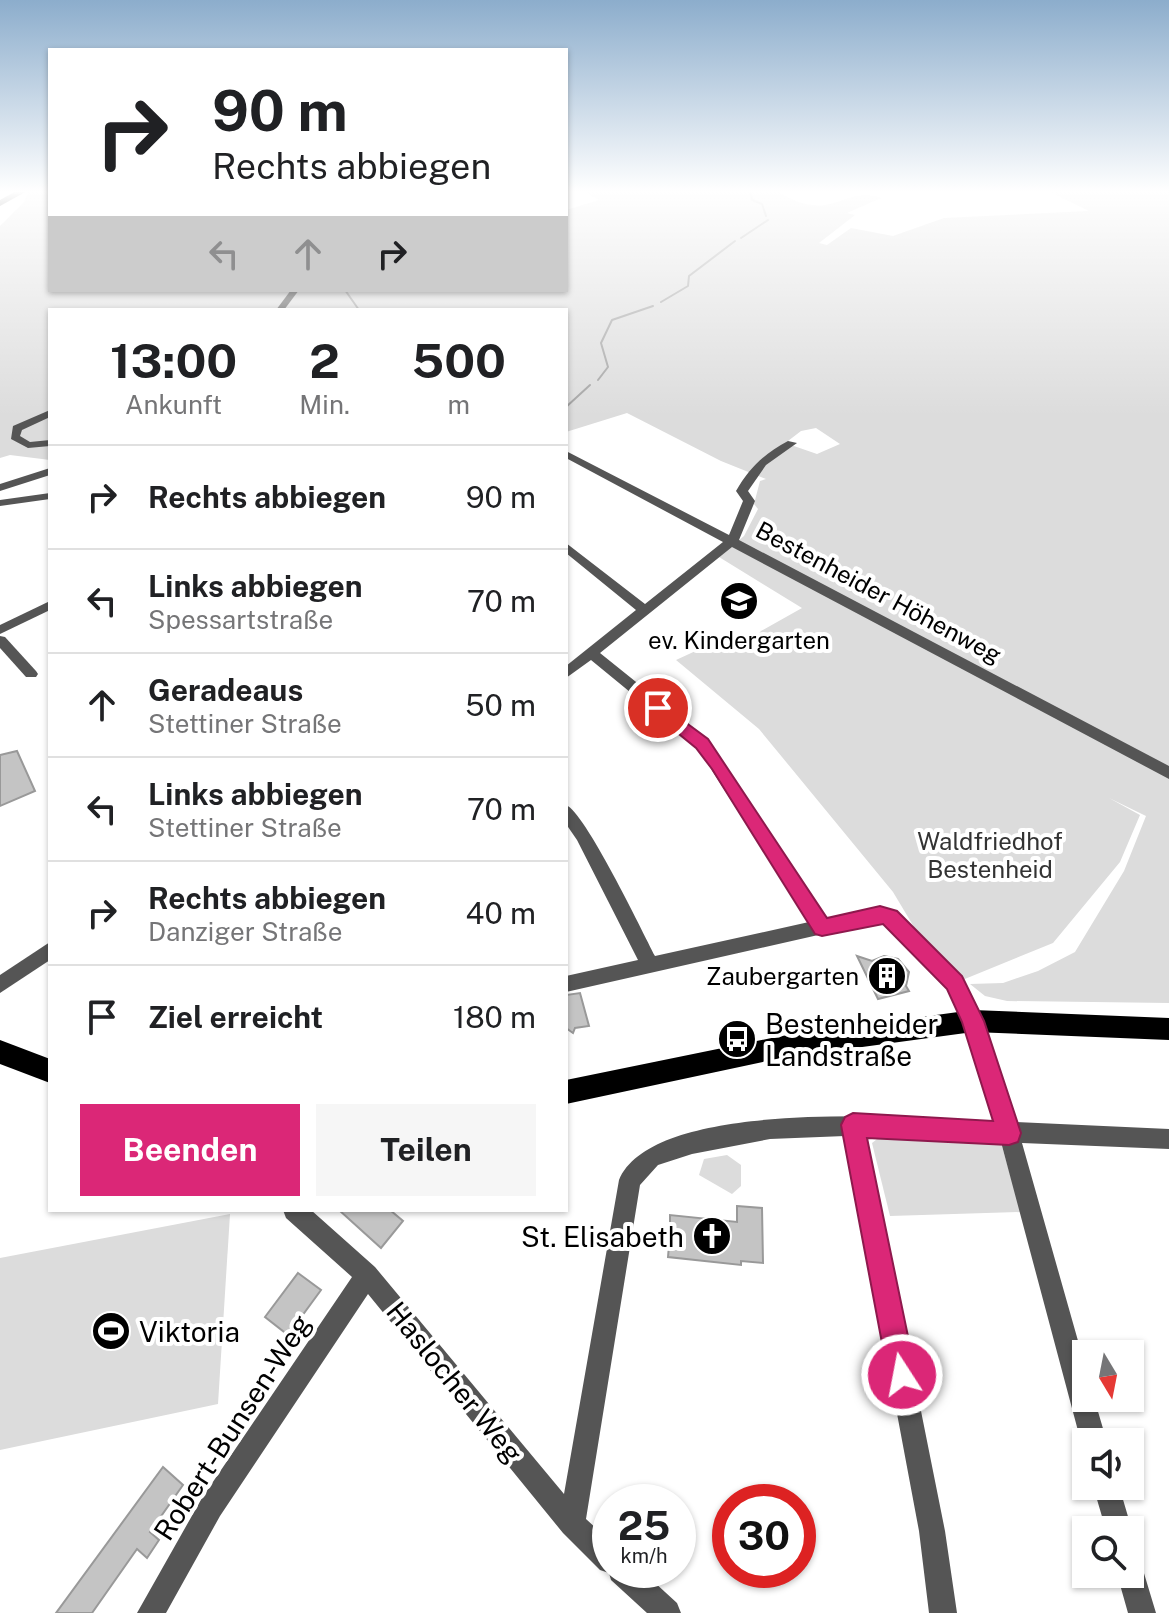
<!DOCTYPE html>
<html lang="de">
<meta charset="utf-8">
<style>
body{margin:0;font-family:"Public Sans",sans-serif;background:#f6f6f6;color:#202124;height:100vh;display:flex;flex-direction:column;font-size:30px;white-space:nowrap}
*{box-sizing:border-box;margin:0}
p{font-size:26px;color:#757577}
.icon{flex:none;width:44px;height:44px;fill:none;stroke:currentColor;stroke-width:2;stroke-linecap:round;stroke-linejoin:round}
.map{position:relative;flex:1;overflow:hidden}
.details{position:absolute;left:48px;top:308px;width:520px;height:904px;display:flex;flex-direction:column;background:#fff;border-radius:0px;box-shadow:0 2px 6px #0004}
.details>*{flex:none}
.guide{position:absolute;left:48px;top:48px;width:520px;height:244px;border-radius:0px;box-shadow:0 2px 6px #0004;background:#fff;color:#202124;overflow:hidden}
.needle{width:52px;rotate:170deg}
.buttons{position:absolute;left:1072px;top:1340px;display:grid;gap:16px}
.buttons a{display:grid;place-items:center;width:72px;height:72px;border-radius:0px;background:#fff;box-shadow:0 2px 6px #0004;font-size:40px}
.speed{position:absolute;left:592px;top:1484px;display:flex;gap:16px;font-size:40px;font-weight:700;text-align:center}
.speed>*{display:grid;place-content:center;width:104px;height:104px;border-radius:50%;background:#fff;box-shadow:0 2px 6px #0004;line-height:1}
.speed small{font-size:20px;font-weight:400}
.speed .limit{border:12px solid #d22;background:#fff;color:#111}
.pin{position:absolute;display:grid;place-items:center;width:68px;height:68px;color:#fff;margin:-34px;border:4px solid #fff;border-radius:50%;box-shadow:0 2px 8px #0007}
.me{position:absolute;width:88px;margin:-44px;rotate:349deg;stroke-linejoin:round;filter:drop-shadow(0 0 6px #0008)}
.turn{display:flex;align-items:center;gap:28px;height:168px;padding:0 32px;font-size:36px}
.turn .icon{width:104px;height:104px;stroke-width:2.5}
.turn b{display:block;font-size:56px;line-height:68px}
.lanes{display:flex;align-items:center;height:76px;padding:0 32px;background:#0003;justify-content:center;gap:40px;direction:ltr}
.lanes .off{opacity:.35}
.eta{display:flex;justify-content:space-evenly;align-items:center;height:136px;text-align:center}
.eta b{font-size:48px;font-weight:700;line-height:56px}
.action{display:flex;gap:16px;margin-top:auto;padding:16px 32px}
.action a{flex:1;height:92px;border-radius:0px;background:#db2777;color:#fff;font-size:32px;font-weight:700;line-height:92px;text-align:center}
.action a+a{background:#f6f6f6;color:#202124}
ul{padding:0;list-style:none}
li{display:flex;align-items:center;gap:24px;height:104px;padding:0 32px;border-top:2px solid #e0e0e0}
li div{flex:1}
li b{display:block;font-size:30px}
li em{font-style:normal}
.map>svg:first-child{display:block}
</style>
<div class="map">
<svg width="1169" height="1613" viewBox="0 0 1169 1613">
<rect width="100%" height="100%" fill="#fff"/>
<!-- green -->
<g fill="#dcdcdc" fill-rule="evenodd">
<path d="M29,190H50V290H566V210L599,200L581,190H776C788,199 809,208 825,205C844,202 860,189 881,198L847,213L855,215L819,243L827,245L851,228L893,236L944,218L1089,211L1046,190H1169V1003L1007,1001L985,996L970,984L1003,983L1038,971L1075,952L1124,871L1146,816L1109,798L1140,815L1120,862L1053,943L955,983L935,962L893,892L759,729L676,660L728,636L745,649L761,631L802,608L719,557L744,536L758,509L754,504L760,481L766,479L721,461L627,413L566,432V310H50V460L10,455L0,458V226L24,202ZM816,428L840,444L817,454L791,445L788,441L801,431Z"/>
<polygon points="881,1136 1001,1143 1021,1212 890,1216 872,1143"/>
<polygon points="727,1155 741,1165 741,1186 732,1194 699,1175 704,1159"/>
<polygon points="230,1214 218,1404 0,1450 0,1258"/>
</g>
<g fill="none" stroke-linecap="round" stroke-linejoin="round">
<!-- stream -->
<g stroke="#a3a3a3" stroke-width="2">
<polyline points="750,190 752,200 762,204 766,216"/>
<polyline points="741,238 768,220"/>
<polyline points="345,290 359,310"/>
<polyline points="661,302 688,286 689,276 735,241"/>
<polyline points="598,380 608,367 601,343 612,320 653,306"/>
<polyline points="566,407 590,385"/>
</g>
</g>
<!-- building -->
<g fill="#c4c4c4" stroke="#999" stroke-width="2">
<polygon points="17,751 35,791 0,806 0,755"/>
<polygon points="857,956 872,961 884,956 898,959 909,972 906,986 909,991 878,999"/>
<polygon points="580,993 589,1026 575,1028 573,1033 566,1028 566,995"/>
<polygon points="737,1206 762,1208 763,1263 741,1261 741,1265 668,1257 669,1245 660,1244 661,1227 670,1228 670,1215 737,1222"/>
<polygon points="339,1210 390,1210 403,1221 381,1248"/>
<polygon points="298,1273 321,1290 288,1335 265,1317"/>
<polygon points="163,1467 183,1485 150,1532 159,1540 147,1558 137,1549 92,1613 56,1613"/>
</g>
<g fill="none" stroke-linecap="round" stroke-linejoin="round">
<!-- minor -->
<g fill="#555" fill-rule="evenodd">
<polygon points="291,290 299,290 284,310 276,310"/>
<polygon points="50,410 50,417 22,430 20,436 30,442 50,440 50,446 28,448 11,439 13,426"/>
<path d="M788,441L797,443L766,465L748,491L755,501L739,540L1169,766V779L732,547L600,653L707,739L826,918L880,907L896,912L962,977L983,1021L1016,1122L1169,1129V1149L1022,1143L1086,1369V1398H1094L1107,1442H1086V1451L1081,1442L1001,1142L866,1136L945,1531L957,1613H929L919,1531L845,1136L770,1139L692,1154L658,1165L640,1185L586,1519L610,1541V1570H641L677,1603L681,1613H647L611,1580L609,1573L600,1570L563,1533L368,1294L220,1516L166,1613H137L202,1498L352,1277L286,1218L283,1210H311L375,1267L564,1494L619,1180C654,1096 918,1118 995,1121L964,1022L948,989L884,923L880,921L566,992V976L638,960L577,840L566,824V805C585,812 642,931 655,956L809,922L697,747L591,660L566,678V666L636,610L566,553V543L645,604L723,542L566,458V451L729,535L743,501L736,491C749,468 765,453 788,441Z"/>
<polygon points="50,468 50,475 0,491 0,484"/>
<polygon points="50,493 50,499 0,506 0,500"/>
<polygon points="50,601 50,610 0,634 0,625"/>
<polygon points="0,636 5,637 36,671 38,674 36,677 26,677 0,648"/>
<polygon points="50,942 50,960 0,993 0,975"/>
<polygon points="1093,1486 1119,1486 1132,1530 1130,1536 1130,1530 1106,1530"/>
<polygon points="1130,1556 1140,1560 1156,1613 1128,1613 1117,1574 1130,1574"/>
</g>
<!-- major -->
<g fill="#000" fill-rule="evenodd">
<polygon points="18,190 29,190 0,206 0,200"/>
<polygon points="973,1010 1169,1018 1169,1040 973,1032 781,1058 566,1104 566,1080 781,1036"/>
<polygon points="0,1040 50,1059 50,1083 0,1064"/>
</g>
</g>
<!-- sky -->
<linearGradient id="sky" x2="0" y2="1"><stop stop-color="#8cadcc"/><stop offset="0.46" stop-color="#fff"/><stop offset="1" stop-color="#fff" stop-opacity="0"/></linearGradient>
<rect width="1169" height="416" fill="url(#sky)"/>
<!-- route -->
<polygon fill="#db2777" stroke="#8e194d" stroke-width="2" points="658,702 708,739 827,918 880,906 897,911 962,976 984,1021 1021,1133 1018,1142 1009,1145 867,1138 916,1375 911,1385 902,1389 892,1385 888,1375 841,1125 845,1117 853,1113 993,1121 962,1022 947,989 883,924 822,936 815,934 712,769 696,748 652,712 650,708 652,704"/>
<!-- icons -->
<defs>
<g id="school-disc" transform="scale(2)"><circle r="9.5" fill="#000" stroke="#fff"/><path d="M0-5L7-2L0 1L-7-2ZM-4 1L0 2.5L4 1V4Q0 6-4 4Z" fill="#fff"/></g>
<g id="building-disc" transform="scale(2)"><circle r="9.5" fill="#000" stroke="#fff"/><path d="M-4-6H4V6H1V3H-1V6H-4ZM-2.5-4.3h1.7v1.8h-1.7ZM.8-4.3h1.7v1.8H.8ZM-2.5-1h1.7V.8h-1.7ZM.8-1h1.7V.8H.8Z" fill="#fff"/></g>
<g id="bus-disc" transform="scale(2)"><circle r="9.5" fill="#000" stroke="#fff"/><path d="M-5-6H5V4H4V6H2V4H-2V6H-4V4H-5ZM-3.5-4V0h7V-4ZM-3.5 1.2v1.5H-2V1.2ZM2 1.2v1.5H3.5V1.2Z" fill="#fff"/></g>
<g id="church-disc" transform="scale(2)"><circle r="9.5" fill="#000" stroke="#fff"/><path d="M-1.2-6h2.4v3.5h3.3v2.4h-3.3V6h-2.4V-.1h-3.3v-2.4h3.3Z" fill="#fff"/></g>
<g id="stadium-disc" transform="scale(2)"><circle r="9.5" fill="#000" stroke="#fff"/><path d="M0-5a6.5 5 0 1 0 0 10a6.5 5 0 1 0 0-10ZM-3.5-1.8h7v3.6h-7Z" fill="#fff"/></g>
</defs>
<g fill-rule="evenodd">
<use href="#school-disc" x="739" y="601"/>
<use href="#building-disc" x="887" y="976"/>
<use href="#bus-disc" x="737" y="1039"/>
<use href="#church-disc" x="712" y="1236"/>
<use href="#stadium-disc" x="111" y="1331"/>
</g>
<g text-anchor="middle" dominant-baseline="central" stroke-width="8" stroke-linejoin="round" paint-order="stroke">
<!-- street labels -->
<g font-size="24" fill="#000" stroke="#fff">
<text transform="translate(879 592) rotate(28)">Bestenheider Höhenweg</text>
</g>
<!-- poi labels -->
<g font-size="24" fill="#000" stroke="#fff">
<text x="739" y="640">ev. Kindergarten</text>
<text x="859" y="976" text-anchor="end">Zaubergarten</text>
</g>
<!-- park labels -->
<g font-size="24" fill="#333" stroke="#fff">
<text x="990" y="841">Waldfriedhof<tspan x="990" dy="28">Bestenheid</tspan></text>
</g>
<!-- near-poi labels -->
<g font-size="28" fill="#000" stroke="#fff" text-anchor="start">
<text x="765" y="1023">Bestenheider<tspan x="765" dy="32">Landstraße</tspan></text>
<text x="684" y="1236" text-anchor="end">St. Elisabeth</text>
<text x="139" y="1331">Viktoria</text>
</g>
<!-- near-street labels -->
<g font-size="28" fill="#000" stroke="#fff">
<text transform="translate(455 1382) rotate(51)">Haslocher Weg</text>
<text transform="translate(232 1427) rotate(-57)">Robert-Bunsen-Weg</text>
</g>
</g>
</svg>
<div class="buttons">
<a><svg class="needle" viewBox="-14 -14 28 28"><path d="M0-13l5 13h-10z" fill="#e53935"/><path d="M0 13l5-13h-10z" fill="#757577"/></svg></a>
<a><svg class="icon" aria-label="sound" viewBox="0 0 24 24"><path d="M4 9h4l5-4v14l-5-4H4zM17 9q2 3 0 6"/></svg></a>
<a><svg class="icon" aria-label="search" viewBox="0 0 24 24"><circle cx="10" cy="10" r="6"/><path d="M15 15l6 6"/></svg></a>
</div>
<div class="speed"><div>25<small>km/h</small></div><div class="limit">30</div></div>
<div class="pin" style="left:658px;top:708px;background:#d93025"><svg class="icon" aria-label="arrive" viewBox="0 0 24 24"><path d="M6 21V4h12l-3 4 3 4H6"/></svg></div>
<svg class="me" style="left:902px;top:1375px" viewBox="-20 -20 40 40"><circle r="17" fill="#db2777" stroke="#fff" stroke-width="3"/><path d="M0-11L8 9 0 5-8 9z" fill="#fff"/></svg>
<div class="guide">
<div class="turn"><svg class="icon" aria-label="right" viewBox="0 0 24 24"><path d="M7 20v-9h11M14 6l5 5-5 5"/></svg><div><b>90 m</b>Rechts abbiegen</div></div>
<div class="lanes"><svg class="icon off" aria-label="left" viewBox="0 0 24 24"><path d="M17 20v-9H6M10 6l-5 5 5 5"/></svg><svg class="icon off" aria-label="ahead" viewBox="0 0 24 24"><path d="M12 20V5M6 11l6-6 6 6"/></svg><svg class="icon" aria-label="right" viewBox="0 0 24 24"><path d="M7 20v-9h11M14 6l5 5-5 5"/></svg></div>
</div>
<section class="details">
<div class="eta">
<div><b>13:00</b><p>Ankunft</p></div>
<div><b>2</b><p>Min.</p></div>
<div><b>500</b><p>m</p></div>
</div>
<ul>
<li><svg class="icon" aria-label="right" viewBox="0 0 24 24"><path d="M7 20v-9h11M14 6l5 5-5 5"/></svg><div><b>Rechts abbiegen</b></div><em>90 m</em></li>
<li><svg class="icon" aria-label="left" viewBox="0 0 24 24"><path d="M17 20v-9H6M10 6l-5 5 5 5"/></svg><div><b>Links abbiegen</b><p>Spessartstraße</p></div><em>70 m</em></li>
<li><svg class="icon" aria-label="ahead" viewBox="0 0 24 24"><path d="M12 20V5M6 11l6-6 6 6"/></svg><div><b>Geradeaus</b><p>Stettiner Straße</p></div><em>50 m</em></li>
<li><svg class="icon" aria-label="left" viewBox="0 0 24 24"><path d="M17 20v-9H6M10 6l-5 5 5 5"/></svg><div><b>Links abbiegen</b><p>Stettiner Straße</p></div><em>70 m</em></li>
<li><svg class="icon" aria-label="right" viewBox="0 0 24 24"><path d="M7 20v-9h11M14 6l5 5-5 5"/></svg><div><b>Rechts abbiegen</b><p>Danziger Straße</p></div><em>40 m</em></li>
<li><svg class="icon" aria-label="arrive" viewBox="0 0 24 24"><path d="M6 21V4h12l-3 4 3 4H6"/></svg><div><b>Ziel erreicht</b></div><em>180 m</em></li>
</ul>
<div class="action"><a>Beenden</a><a>Teilen</a></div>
</section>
</div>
